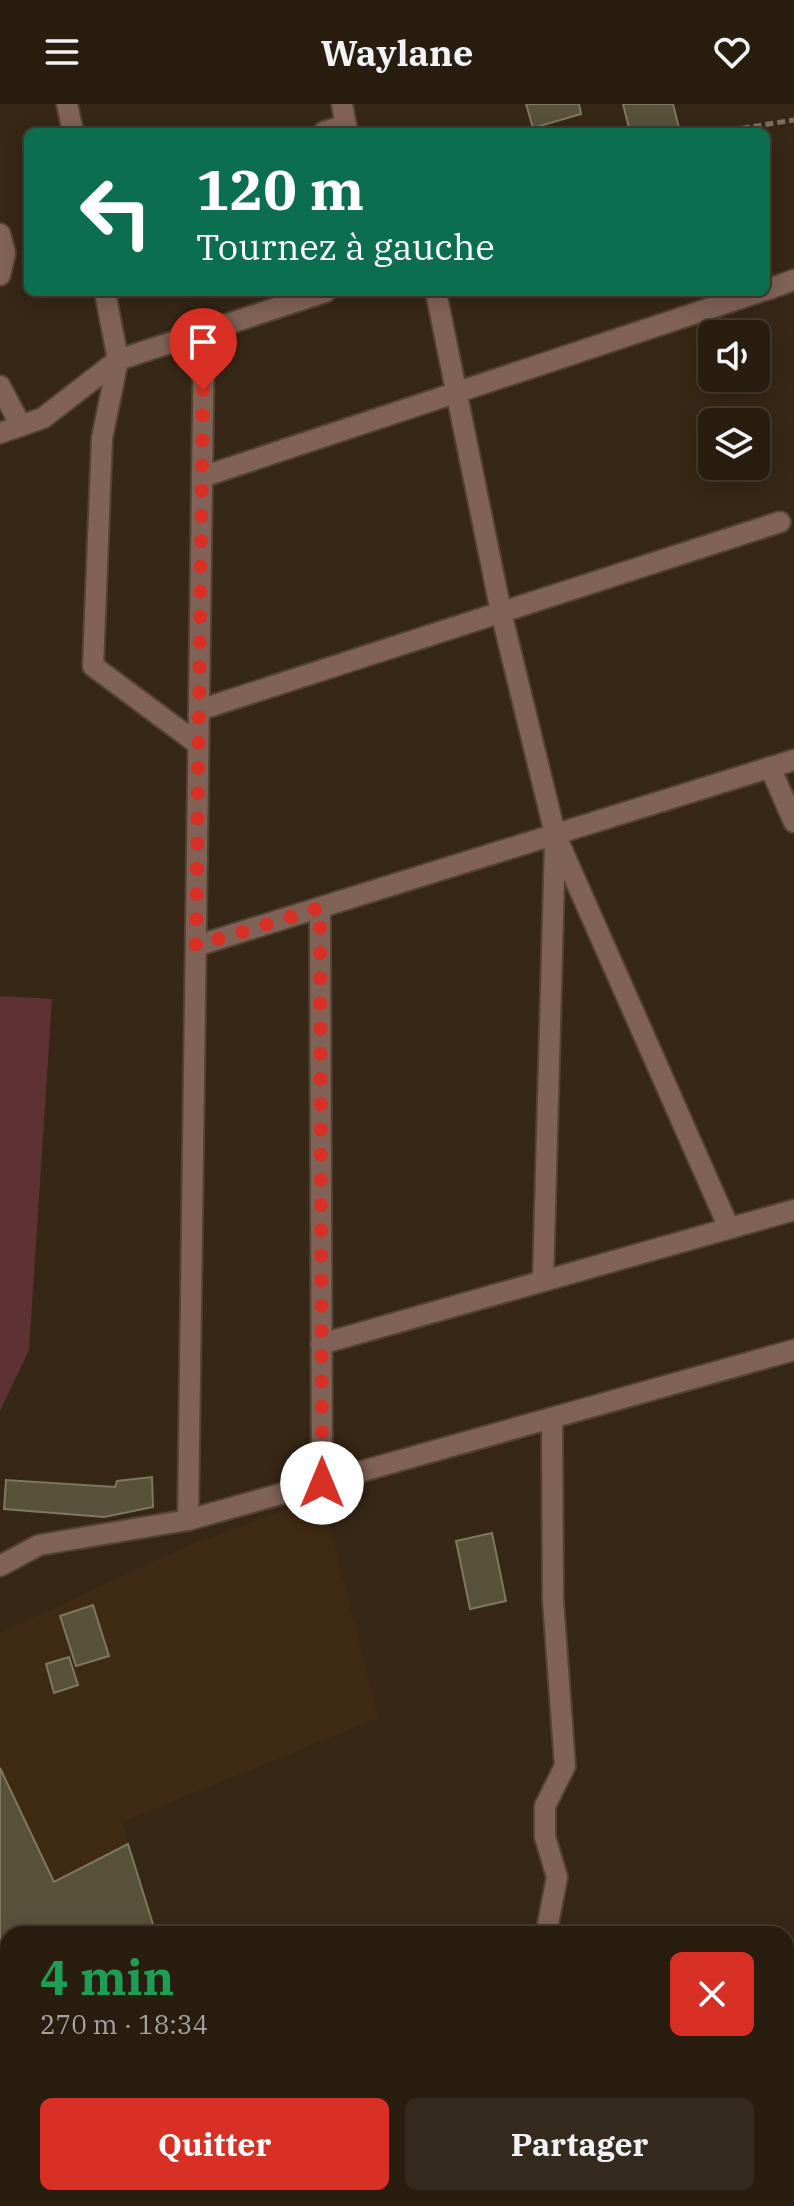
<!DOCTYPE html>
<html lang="fr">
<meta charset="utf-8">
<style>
body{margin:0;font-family:"IBM Plex Serif",serif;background:#352a1e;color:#f1f3f6;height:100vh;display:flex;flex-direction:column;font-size:30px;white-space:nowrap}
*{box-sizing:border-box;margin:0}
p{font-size:26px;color:#a5a29f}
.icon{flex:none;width:44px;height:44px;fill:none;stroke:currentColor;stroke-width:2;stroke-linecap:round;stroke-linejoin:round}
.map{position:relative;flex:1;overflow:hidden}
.details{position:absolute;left:0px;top:1822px;width:794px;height:280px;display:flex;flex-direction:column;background:#291d10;border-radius:24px 24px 0 0;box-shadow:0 4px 20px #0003,0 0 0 2px #453b30}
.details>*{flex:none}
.hud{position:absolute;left:24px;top:24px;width:746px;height:168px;border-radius:12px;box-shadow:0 4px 20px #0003,0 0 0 2px #453b30;background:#0b6e4f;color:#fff;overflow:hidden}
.buttons{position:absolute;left:698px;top:216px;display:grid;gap:16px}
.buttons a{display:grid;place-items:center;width:72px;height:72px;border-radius:12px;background:#291d10;box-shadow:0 4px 20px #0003,0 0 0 2px #453b30;font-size:40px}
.pin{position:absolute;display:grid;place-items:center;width:68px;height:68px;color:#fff;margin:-82px -34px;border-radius:50% 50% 50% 0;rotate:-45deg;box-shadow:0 0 8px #0007}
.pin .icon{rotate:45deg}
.me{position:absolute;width:88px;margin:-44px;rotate:0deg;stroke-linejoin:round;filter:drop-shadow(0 0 6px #0008)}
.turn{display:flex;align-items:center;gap:28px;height:168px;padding:0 40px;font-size:36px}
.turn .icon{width:104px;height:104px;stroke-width:2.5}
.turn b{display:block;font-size:56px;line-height:68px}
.round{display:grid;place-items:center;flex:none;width:84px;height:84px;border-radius:12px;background:#352a1e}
.overview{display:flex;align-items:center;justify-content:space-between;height:136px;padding:0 40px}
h1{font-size:48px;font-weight:700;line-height:60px;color:#1e9e55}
.primary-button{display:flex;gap:16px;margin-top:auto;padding:16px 40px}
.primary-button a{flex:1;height:92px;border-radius:12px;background:#d93025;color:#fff;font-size:32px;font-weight:700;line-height:92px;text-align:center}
.primary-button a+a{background:#352a1e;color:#f1f3f6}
header{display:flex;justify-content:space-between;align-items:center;height:104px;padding:0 40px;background:#291d10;font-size:36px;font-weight:700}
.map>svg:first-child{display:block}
</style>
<header><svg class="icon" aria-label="menu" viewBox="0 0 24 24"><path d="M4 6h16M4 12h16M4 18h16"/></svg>Waylane<svg class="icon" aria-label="heart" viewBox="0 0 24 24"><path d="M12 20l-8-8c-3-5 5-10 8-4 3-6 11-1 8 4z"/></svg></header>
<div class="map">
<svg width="794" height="2102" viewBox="0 0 794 2102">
<rect width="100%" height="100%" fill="#372716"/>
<!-- built -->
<polygon fill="#3f2b13" points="301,1400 328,1416 378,1614 122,1718 156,1830 8,1830 8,2014 0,2016 0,1529 182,1444"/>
<!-- green -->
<polygon fill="#5e3235" points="0,892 52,895 29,1246 0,1307"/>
<!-- building -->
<g fill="#58523b" stroke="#7e785f" stroke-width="2">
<polygon points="526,0 579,0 581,10 533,24"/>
<polygon points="623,0 673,0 680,28 630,28"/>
<polygon points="152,1373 153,1403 104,1413 4,1405 6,1376 115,1383 117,1377"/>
<polygon points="492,1429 506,1497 470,1505 456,1437"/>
<polygon points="93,1501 109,1552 76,1562 60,1512"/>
<polygon points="69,1553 78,1581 54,1589 46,1560"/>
<polygon points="0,1664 54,1778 128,1740 156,1830 8,1830 8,2014 0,2016"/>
<polygon points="794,1898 794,1916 786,1918 786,1901"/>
</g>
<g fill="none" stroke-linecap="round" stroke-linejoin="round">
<!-- street casing -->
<g stroke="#524333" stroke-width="24">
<g id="street">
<polyline points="67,0 73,28"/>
<polyline points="342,0 347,28"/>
<polyline points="324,28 346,21"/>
<polyline points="0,130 5,149 0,171"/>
<polyline points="766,186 794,176"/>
<polyline points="105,188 118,256 102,334 93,562 198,640"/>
<polyline points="436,188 501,508 555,730 729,1124"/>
<polyline points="0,282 21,322"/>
<polyline points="0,329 43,314 118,256 325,188"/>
<polyline points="202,373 759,188"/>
<polyline points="199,606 780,418"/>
<polyline points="770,663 794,718"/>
<polyline points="320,804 322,1379"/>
<polyline points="196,842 794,656"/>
<polyline points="543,1177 555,738"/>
<polyline points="321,1240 794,1106"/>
<polyline points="188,1416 204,228"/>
<polyline points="0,1462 39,1441 188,1416 794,1246"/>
<polyline points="546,1830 557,1773 545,1733 545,1702 565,1662 553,1496 552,1314"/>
<polyline points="498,2102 505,2094"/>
</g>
</g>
<!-- path -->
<polyline stroke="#7d6f60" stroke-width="5" stroke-dasharray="8 4" stroke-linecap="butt" points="718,28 794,16"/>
<!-- street -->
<use href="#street" stroke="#806256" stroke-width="20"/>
</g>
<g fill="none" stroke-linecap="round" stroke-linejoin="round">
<!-- route -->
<polyline stroke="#d93025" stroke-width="14" stroke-dasharray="0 25.2" points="203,286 196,842 320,804 322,1379"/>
</g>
</svg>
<div class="buttons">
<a><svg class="icon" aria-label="sound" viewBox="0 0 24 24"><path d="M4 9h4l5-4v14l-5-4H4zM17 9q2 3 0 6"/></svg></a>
<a><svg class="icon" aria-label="layers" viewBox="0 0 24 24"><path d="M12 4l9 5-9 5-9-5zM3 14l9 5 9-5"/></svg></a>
</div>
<div class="pin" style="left:203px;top:286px;background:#d93025"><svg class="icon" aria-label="arrive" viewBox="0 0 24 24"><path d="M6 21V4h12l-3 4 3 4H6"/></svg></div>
<svg class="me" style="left:322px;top:1379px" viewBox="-20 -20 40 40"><circle r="19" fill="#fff"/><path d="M0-13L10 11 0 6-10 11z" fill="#d93025"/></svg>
<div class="hud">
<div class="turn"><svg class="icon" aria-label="left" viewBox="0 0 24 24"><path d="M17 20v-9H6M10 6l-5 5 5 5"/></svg><div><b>120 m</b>Tournez à gauche</div></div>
</div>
<section class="details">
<div class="overview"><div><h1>4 min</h1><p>270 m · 18:34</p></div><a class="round" style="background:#d93025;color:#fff"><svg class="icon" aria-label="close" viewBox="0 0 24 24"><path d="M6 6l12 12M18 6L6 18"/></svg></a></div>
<div class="primary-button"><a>Quitter</a><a>Partager</a></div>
</section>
</div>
